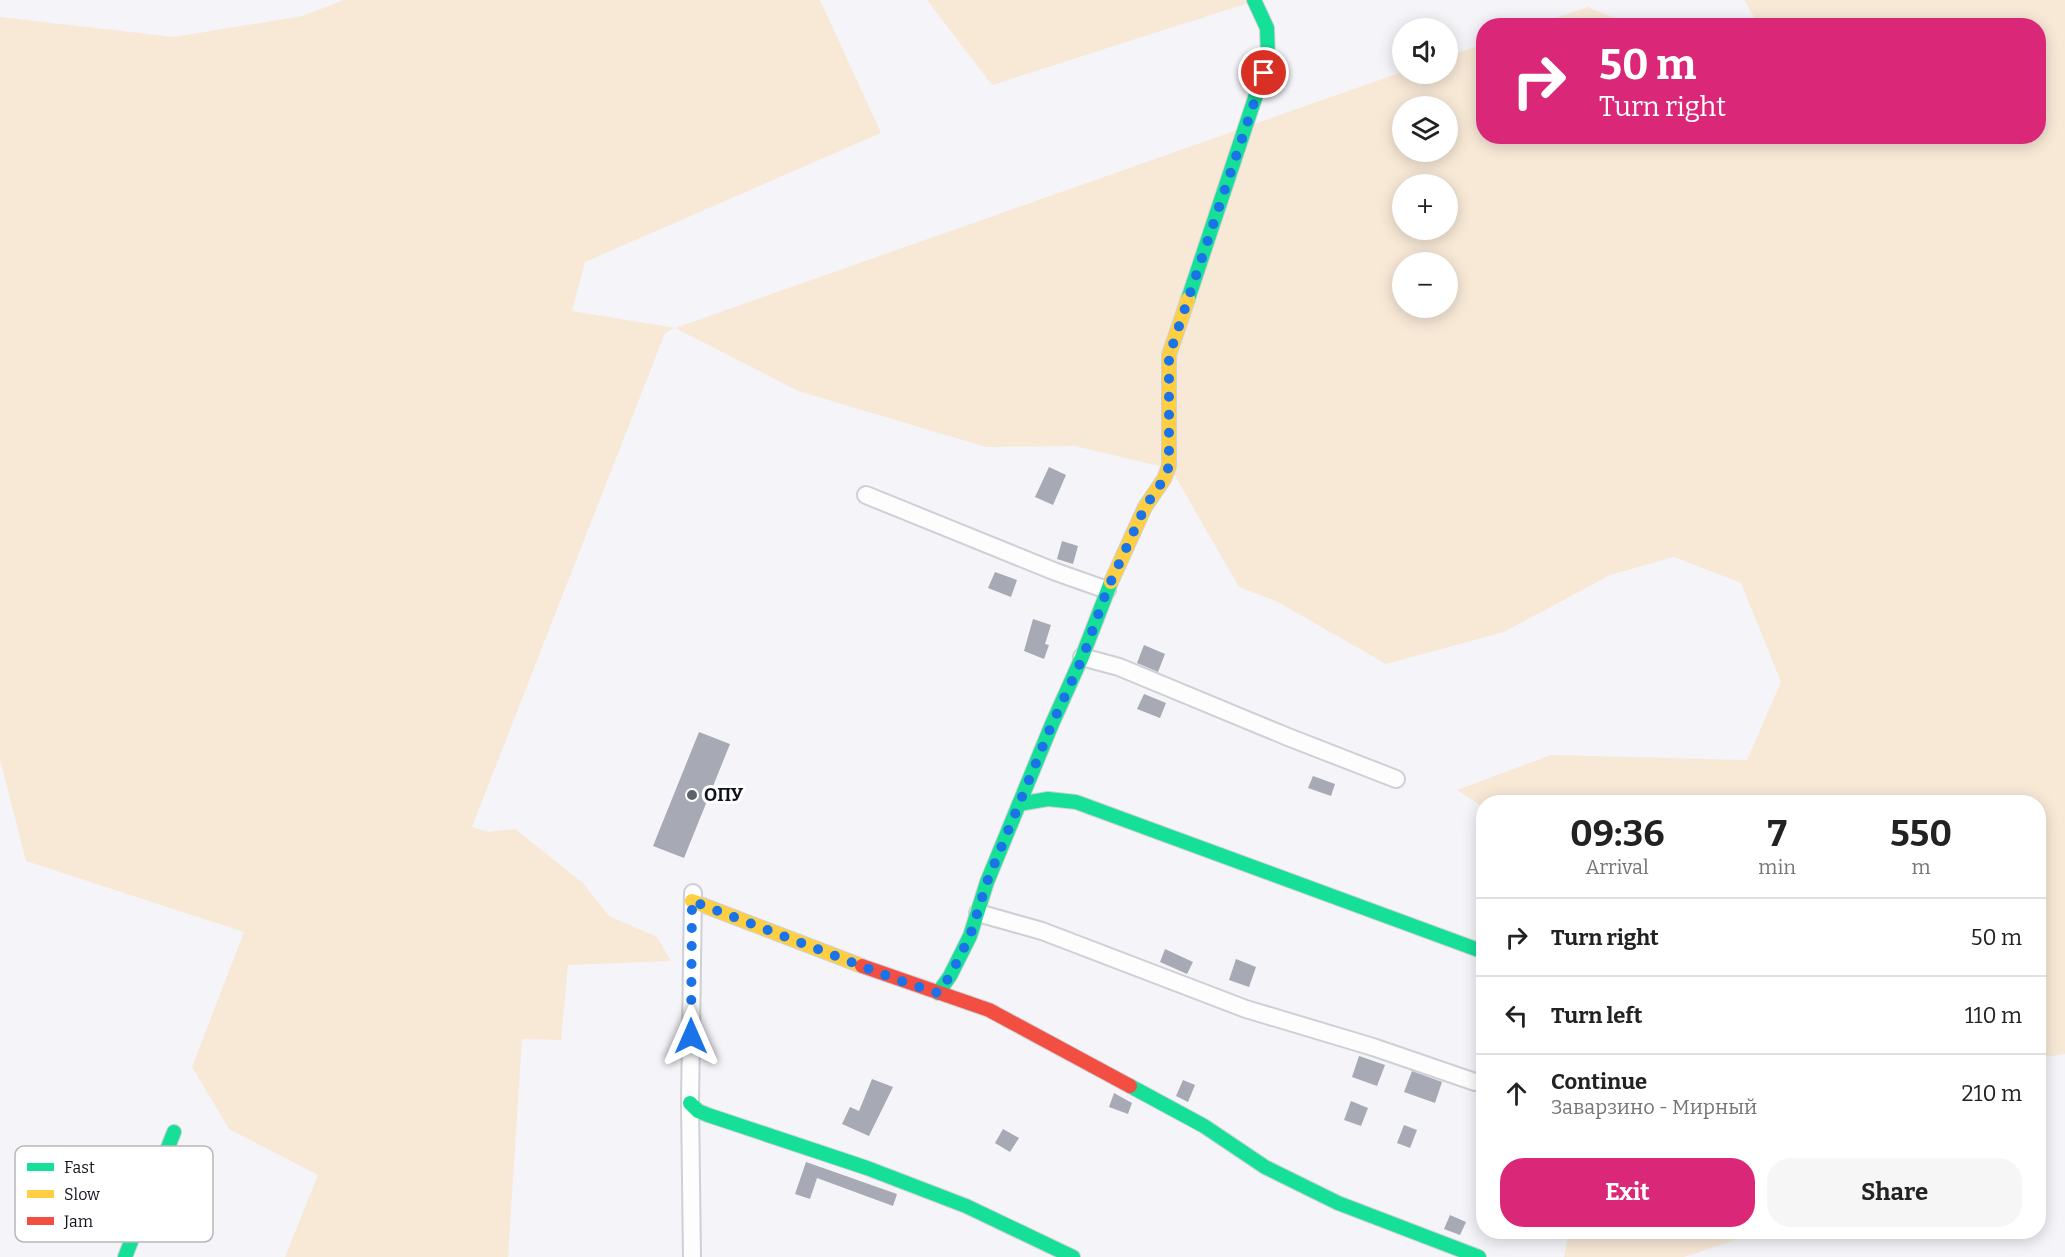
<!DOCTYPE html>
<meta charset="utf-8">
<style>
body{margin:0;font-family:Bitter,serif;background:#f6f6f6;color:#222;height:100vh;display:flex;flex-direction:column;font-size:22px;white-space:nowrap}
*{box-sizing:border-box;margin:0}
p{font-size:20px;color:#767676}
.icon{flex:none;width:33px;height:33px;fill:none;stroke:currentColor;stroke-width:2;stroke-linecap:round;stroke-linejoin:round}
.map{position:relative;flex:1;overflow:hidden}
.side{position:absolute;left:1476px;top:795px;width:570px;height:444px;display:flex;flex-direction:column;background:#fff;border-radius:24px;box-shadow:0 3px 15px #0003}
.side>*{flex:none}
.guide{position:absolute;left:1476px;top:18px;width:570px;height:126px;border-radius:24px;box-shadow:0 3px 15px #0003;background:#db2777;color:#fff;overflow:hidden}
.buttons{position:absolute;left:1392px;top:18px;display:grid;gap:12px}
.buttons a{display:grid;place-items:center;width:66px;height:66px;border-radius:50%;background:#fff;box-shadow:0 3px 15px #0003;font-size:30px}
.pin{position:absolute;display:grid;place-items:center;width:51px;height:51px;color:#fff;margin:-26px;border:3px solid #fff;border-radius:50%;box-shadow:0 2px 6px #0007}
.me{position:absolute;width:66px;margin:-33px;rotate:0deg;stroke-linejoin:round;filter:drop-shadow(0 0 4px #0008)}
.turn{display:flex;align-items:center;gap:21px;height:126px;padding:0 24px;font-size:27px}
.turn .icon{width:78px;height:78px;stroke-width:2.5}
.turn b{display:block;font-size:42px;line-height:51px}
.eta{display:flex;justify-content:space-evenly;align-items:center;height:102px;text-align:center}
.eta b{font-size:36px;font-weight:700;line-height:42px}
.action{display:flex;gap:12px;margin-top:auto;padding:12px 24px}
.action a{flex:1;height:69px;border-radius:24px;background:#db2777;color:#fff;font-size:24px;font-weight:700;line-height:69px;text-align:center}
.action a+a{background:#f6f6f6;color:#222}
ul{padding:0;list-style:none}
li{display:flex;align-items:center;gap:18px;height:78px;padding:0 24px;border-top:2px solid #e0e0e0}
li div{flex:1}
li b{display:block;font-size:22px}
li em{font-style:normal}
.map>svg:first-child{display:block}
</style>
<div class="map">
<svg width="2065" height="1257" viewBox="0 0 2065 1257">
<rect width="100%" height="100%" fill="#f4f4f9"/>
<!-- green -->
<g fill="#f8e9d7" fill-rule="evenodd">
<path d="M344,0H820L881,133L585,262L572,311L675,328L1402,72L1448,74V56L1483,44L1484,136H2038V26L1759,25L1744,0H2065V1054L2039,1058L2038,802H1484L1483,807L1457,790L1551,755L1747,760L1781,682L1741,583L1674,557L1610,575L1504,632L1386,664L1276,601L1239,587L1171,469L1075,446L986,447L798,391L675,328L665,333L472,827L488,832L515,829L583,883L609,916L657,937L671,961L568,965L561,1040L522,1039L508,1257H285L318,1175L229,1129L192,1067L244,932L26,861L0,760V17L174,37L302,16ZM1402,106H1448V152H1402ZM1402,184H1448V230H1402ZM1402,262H1448V308H1402Z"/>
<polygon points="927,0 1258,0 992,85"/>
<polygon points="1588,7 1631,25 1535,25"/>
<polygon points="1569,1232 1754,1232 1732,1241 1684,1257 1564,1257"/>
</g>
<!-- building -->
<g fill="#a7a9b4">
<polygon points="1049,467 1066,475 1053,505 1035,497"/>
<polygon points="1062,541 1078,546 1073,564 1057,559"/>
<polygon points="995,572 1017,580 1011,597 988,588"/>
<polygon points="1033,619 1051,625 1045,644 1049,645 1044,659 1024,651"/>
<polygon points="1144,645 1165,654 1158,672 1137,663"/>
<polygon points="1144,694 1166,703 1160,718 1137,709"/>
<polygon points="699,732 730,744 684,858 653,846"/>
<polygon points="1313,776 1335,784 1331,796 1308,788"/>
<polygon points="1165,949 1193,962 1187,974 1160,962"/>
<polygon points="1236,959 1256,967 1249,987 1229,980"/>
<polygon points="1359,1056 1385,1065 1377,1086 1352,1077"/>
<polygon points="1412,1071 1442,1082 1435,1103 1404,1092"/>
<polygon points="872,1079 893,1087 869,1136 842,1124 850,1107 859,1111"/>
<polygon points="1183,1080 1195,1085 1188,1102 1176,1096"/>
<polygon points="1114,1093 1132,1103 1128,1114 1109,1107"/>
<polygon points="1351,1101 1368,1108 1361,1126 1344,1120"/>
<polygon points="1404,1125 1417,1130 1410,1148 1397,1143"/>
<polygon points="1003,1129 1019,1138 1010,1152 995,1143"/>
<polygon points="806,1162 897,1194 893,1206 817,1178 810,1199 795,1194"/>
<polygon points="1450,1215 1466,1222 1460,1235 1444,1229"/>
</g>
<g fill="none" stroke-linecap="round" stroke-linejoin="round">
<!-- street casing -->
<g stroke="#cfd0d6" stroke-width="20">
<g id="street">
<polyline points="866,495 1056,572 1107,590"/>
<polyline points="1082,657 1119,667 1288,737 1396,779"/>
<polyline points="978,913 1042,931 1246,1009 1373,1047 1475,1082"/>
<polyline points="692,1257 690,1103 693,893"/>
</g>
</g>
<!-- fast casing -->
<g stroke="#cfd0d6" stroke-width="16">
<g id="fast">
<polyline points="1188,299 1268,59 1267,28 1254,0"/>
<polyline points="1019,804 1048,799 1076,802 1484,952"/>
<polyline points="938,993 950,976 970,936 987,882 1052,724 1082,657 1111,582"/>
<polyline points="1130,1086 1204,1126 1265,1167 1338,1203 1479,1257"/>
<polyline points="690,1103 698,1111 708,1115 867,1168 966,1206 1073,1257"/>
<polyline points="125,1257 174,1132"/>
</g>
</g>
<!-- slow casing -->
<g stroke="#cfd0d6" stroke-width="16">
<g id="slow">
<polyline points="1111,582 1145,507 1164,479 1169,466 1169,355 1188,299"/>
<polyline points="692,901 862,966"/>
</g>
</g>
<!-- jam casing -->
<g stroke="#cfd0d6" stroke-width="16">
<polyline id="jam" points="862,966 989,1010 1130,1086"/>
</g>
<!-- street -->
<use href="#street" stroke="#fdfdfe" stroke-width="16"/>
<!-- fast -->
<use href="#fast" stroke="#16e098" stroke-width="14"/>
<!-- slow -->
<use href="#slow" stroke="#ffcf43" stroke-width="14"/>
<!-- jam -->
<use href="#jam" stroke="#f24e42" stroke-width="14"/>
</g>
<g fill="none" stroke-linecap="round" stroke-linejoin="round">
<!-- route -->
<polyline stroke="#1a73e8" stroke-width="10" stroke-dasharray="0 18" points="691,1036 692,901 898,980 938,993 950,976 970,936 987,882 1052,724 1083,657 1107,590 1145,507 1164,479 1169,466 1169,356 1264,73"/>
</g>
<!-- markers -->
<circle fill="#606269" stroke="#fff" stroke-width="2" cx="692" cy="795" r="6"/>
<g text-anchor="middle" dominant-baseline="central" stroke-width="6" stroke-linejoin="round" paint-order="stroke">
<!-- poi labels -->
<g font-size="18" font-weight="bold" fill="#11131b" stroke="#fff" text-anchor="start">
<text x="704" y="795">ОПУ</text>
</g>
</g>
<!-- legend -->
<rect x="15" y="1146" width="198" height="96" rx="9" fill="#fff" stroke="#b8b8bb" stroke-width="1.5"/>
<rect x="27" y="1163" width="27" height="8" fill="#16e098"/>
<rect x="27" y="1190" width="27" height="8" fill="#ffcf43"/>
<rect x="27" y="1217" width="27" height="8" fill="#f24e42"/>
<g font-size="16" fill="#11131b">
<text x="64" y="1173">Fast</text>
<text x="64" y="1200">Slow</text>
<text x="64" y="1227">Jam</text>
</g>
</svg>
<div class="buttons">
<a><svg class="icon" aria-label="sound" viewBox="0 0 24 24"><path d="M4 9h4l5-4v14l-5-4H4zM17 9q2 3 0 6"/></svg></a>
<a><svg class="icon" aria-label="layers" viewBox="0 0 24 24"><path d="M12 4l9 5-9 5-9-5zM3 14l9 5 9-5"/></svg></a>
<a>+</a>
<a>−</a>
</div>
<div class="pin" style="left:1264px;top:73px;background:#d93025"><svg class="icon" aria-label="arrive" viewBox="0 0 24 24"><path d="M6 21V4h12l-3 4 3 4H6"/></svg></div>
<svg class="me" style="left:691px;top:1036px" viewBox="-20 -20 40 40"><path d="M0-17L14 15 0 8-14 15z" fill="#1a73e8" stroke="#fff" stroke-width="4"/></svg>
<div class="guide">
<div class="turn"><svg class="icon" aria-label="right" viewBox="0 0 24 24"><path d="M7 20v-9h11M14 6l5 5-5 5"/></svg><div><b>50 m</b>Turn right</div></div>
</div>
<section class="side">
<div class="eta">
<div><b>09:36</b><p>Arrival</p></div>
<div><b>7</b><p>min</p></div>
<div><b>550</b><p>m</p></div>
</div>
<ul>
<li><svg class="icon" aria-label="right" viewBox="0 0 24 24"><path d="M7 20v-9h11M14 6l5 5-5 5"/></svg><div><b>Turn right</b></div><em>50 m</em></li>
<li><svg class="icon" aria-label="left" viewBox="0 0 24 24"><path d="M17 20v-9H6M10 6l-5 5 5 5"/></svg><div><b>Turn left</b></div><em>110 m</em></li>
<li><svg class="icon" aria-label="ahead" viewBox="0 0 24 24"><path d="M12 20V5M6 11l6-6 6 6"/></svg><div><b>Continue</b><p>Заварзино - Мирный</p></div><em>210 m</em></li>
</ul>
<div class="action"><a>Exit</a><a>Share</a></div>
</section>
</div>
